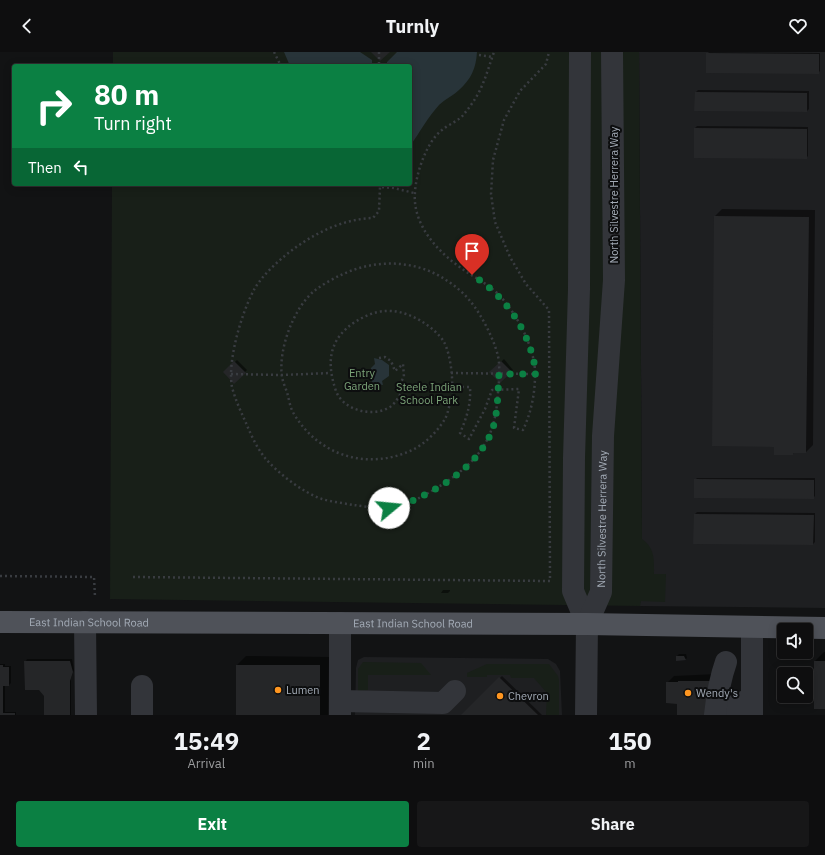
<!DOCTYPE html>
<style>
body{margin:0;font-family:"IBM Plex Sans",sans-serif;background:#171718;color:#f1f3f6;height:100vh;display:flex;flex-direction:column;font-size:15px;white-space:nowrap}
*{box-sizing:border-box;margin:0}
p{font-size:13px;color:#9b9c9e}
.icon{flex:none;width:22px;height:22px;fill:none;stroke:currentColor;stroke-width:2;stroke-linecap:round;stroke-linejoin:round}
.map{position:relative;height:663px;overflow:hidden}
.panel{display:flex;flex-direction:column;background:#0e0e0f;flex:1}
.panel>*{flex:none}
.hud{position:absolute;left:12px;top:12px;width:400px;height:122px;border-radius:4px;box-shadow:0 2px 10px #0003,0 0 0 1px #2e2e2f;background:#0b8043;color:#fff;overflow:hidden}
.fabs{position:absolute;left:777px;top:571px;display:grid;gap:8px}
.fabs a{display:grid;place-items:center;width:36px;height:36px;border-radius:4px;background:#0e0e0f;box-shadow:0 2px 10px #0003,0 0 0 1px #2e2e2f;font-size:20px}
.pin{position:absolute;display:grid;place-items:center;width:34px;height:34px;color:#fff;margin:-41px -17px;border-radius:50% 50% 50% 0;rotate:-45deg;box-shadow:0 0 4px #0007}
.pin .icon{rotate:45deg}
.me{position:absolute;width:44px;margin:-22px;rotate:73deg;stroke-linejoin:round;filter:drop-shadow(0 0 3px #0008)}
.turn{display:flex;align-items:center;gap:14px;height:84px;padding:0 16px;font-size:18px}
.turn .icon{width:52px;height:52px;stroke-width:2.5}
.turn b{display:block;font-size:28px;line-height:34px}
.then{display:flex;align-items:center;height:38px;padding:0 16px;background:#0003;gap:8px;font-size:15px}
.eta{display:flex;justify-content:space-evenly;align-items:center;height:68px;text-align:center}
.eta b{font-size:24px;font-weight:800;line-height:28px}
.button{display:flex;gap:8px;margin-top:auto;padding:8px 16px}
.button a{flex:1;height:46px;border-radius:4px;background:#0b8043;color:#fff;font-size:16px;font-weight:800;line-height:46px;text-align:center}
.button a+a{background:#171718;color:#f1f3f6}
header{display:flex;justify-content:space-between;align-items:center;height:52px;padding:0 16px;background:#0e0e0f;font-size:18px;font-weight:800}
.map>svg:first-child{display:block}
</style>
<header><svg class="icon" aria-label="back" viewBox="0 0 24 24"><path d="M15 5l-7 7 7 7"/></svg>Turnly<svg class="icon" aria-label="heart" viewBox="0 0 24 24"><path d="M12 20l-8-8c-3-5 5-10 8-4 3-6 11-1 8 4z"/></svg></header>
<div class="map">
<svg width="825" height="663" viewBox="0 0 825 663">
<rect width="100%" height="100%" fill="#121314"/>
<!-- built -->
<g fill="#1e1f21">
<polygon points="639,0 825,0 825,556 640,554 642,468"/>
<polygon points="364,605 548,607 556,612 560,619 562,663 355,663 356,616 358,608"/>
</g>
<!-- green -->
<g fill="#181f18">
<path d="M113,0H639L642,487C655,496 654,508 654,522H666L665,550L641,549L640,554L110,547L112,132H410V14H113Z"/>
<polygon points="363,610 421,611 431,623 368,623 368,638 358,639 358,617"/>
<polygon points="487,612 549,612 558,624 559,628 559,663 546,663 547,641 534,626 511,626 510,623 487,623 487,625 467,625 467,621"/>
</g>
<!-- water -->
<g fill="#283439">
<polygon points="284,0 360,0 372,8 372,14 290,14"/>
<path d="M397,0H477C476,17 471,27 459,38C453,44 445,47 439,53C428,65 420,80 410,94V14H387V10Z"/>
<polygon points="374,306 382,308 389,313 389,324 382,329 383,333 373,331 367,323 370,322 371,316 375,312"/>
</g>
<!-- shadow -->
<g fill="#0007">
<polygon points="709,0 820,1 820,19 818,21 707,2"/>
<polygon points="698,38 809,39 809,57 807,59 696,40"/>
<polygon points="697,74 808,75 808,104 806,106 695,76"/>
<polygon points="722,157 815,158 813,393 806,400 795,400 792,402 775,394 715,164"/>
<polygon points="504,307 513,318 500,330 490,320"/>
<polygon points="237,308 247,318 234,331 224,320"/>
<polygon points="697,426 815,426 815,444 813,446 695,428"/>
<polygon points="382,442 392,453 379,464 369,454"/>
<polygon points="697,460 815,461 815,490 813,492 695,462"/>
<polygon points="443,538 450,538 450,539 448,541 441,541"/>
<polygon points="824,600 825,600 825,656 815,609"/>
<polygon points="679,602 686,602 687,606 686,607 677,608 677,604"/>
<polygon points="246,604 329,605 328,663 237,663 237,613"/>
<polygon points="27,607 72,607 74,618 71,626 71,663 45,663 45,643 40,637 26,637 26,609"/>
<polygon points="0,612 5,612 5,614 11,614 11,631 9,633 5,633 5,660 16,660 16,663 0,663"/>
<polygon points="717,622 678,663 678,651 667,631 674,624"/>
<polygon points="502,624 542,663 463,663"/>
</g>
<!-- building -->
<g fill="#252628">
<polygon points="371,0 390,0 380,9"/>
<polygon points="706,1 819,2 819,22 706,21"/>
<polygon points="695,40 807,41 807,60 694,59"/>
<polygon points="694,76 807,77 807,107 694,106"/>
<polygon points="714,164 809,165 806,401 793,401 793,403 774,403 774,395 712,394"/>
<polygon points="234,309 246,321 234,332 223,320"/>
<polygon points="501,309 512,320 500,331 489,320"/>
<polygon points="694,427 814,428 814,447 694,446"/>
<polygon points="380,443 391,455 379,466 368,453"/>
<polygon points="694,462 814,463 813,493 693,492"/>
<polygon points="676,604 684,604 686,608 676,609"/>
<polygon points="24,609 70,609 73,620 70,629 70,663 44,663 44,644 39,638 25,638"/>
<rect x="814" y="609" width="11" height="48"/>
<polygon points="0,613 3,613 3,615 9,615 9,634 3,634 3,661 15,661 15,663 0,663"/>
<rect x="236" y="613" width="84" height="50"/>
<polygon points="499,625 538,663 461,663"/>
<polygon points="678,629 710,629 710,663 677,663 677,652 666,651 666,630 678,630"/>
</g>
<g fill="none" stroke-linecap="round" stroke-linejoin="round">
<!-- path -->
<g stroke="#393c41" stroke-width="2.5" stroke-dasharray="2 3" stroke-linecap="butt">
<polyline points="274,0 281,14"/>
<polyline points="379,0 379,14"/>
<polyline points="479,3 492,5"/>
<polyline points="380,132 380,135 394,136 414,141"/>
<path d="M379,306L385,305L391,309L395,319L403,312L404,325L399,333L404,337C400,342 396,351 390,355C372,366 343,358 336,339C326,310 329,287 355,270C366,263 378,258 392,259C410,260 435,275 444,290C450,301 453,324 452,337C451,346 449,359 445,367C437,380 424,393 410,399C367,418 319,404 294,362C290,356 289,347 287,340C285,335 283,330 282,325C278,298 293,257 314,239C322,233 332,227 341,223C374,207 415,207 446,228C454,233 464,241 470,249C481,261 499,296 499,312C500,325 498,339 497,352C495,370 490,387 478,402C467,416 450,428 435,437C422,445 407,453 392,455C380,458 365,454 353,453C343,451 332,450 322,447C302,440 279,422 265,406C257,396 251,383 246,371C241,360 235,347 232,335C227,309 242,259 255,236C263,223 275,212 287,202C311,183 341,167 373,166L379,159L380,135"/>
<polyline points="451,321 536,322"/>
<polyline points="231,322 282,323 330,321"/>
<path d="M452,335H470C471,352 467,365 460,381L469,387L485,357L492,338L519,337L514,376L523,378C531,361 535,342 535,323C536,297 516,260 498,242C487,231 473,225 461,216C437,199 412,172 415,140C416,121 427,89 442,78C449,72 459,69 464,62C469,56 474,49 478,42C485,29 489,14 494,0"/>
<polyline points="0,524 94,525 95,545"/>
<polyline points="133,525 550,529 549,258 526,232 510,205 495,170 491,142 493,108 504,68 520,39 546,12 549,0"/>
</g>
<!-- minor -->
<g stroke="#33353a" stroke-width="22">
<polyline points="580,0 579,237 574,406 573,539 587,572"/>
<polyline points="85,570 86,663"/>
<polyline points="142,634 142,663"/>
<polyline points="340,649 443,651 455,639"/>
<polyline points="725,658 752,646"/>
<polyline points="340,663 340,571"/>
<path id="s1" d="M586,663L587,572L601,540L603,384L614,228L612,0"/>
<path d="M715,663C717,644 720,627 726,610"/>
<polyline points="752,663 752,575"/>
</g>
<!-- major -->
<path stroke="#4f5259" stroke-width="22" id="s2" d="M0,570L587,572L825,576"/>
</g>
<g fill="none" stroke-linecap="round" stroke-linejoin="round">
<!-- route -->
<path stroke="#0b8043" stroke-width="7" stroke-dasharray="0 12.6" d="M389,456C397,454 405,452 412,449C446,434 487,407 495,368C498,353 498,337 499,322H536C531,281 507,245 472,223"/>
</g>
<!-- markers -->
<g fill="#ff9620" stroke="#0d0e0f" stroke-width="1.5">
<circle cx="278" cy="638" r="4"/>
<circle cx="688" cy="641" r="4"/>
<circle cx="500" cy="644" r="4"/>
</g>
<g text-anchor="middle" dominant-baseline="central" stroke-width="4" stroke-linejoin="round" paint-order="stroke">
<!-- street labels -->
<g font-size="11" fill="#a3abb6" stroke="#0d0e0f">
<text transform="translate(614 143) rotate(-90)">North Silvestre Herrera Way</text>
<text stroke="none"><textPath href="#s1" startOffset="199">North Silvestre Herrera Way</textPath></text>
<text stroke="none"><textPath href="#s2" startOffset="89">East Indian School Road</textPath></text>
<text stroke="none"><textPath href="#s2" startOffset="413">East Indian School Road</textPath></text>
</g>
<!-- park labels -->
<g font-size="11" fill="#7ba378" stroke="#0d0e0f">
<text x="362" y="321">Entry<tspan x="362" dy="13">Garden</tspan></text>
<text x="429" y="335">Steele Indian<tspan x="429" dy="13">School Park</tspan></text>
</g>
<!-- poi labels -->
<g font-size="11" fill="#a3abb6" stroke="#0d0e0f" text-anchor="start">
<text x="286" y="638">Lumen</text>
<text x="696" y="641">Wendy's</text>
<text x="508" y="644">Chevron</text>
</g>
</g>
</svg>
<div class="fabs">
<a><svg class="icon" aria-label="sound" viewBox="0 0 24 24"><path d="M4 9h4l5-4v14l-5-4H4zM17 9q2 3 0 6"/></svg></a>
<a><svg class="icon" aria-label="search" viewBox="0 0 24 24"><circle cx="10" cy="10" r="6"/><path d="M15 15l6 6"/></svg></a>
</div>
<div class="pin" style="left:472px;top:223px;background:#d93025"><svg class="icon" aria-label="arrive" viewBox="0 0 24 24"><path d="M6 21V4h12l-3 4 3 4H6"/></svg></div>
<svg class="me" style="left:389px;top:456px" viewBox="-20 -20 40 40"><circle r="19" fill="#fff"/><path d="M0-13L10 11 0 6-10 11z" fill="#0b8043"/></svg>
<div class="hud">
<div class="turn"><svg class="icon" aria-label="right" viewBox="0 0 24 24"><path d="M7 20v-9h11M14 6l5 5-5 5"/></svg><div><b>80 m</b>Turn right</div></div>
<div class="then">Then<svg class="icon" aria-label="left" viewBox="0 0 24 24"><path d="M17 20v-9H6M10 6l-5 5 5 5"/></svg></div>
</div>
</div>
<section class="panel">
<div class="eta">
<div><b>15:49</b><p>Arrival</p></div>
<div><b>2</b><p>min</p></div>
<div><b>150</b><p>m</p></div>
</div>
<div class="button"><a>Exit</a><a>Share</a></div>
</section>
